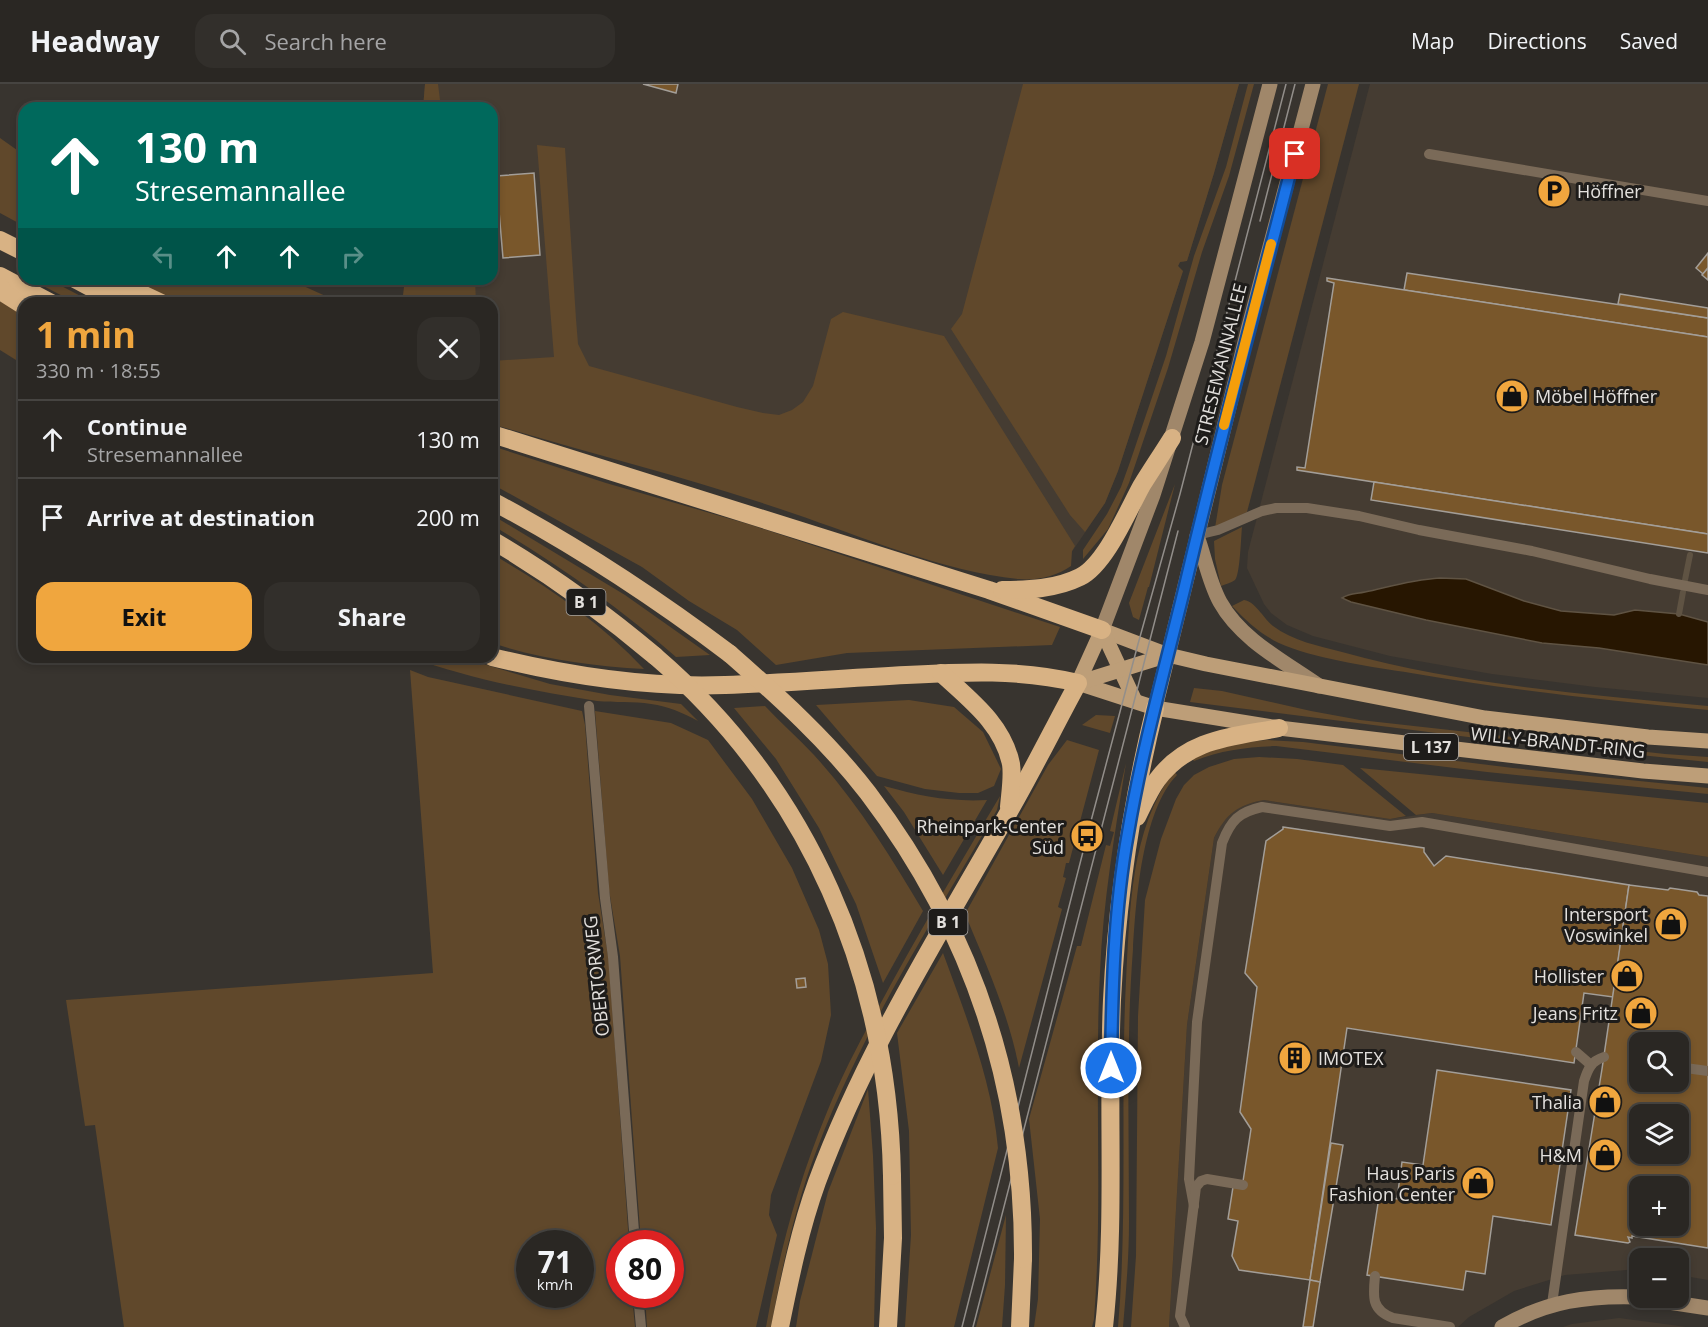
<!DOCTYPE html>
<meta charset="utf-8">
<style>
body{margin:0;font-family:"Open Sans",sans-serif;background:#322f2b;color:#f1f3f6;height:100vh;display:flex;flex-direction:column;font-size:22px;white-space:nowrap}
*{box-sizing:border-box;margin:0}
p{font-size:20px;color:#a5a5a6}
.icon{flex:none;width:33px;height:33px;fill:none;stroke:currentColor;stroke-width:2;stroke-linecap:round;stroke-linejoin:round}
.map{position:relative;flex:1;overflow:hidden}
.drawer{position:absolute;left:18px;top:213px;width:480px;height:366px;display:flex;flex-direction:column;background:#2a2723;border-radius:18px;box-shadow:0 3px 9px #0003,0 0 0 2px #464441}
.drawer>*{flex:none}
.guide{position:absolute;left:18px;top:18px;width:480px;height:183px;border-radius:18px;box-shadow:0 3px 9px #0003,0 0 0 2px #464441;background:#00695c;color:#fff;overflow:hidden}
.controls{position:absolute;left:1629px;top:948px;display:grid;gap:12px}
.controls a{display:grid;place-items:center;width:60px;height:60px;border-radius:12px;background:#2a2723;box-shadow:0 3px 9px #0003,0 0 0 2px #464441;font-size:30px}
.speed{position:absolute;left:516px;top:1146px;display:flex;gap:12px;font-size:30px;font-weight:700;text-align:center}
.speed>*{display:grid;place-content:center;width:78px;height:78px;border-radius:50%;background:#2a2723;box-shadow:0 3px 9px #0003,0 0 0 2px #464441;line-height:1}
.speed small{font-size:15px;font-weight:400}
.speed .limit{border:9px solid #d22;background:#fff;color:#111}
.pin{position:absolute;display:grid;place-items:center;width:51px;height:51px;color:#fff;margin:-26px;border-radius:12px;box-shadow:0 3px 9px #0006}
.me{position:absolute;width:66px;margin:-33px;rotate:0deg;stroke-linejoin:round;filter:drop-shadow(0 0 4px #0008)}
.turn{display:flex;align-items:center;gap:21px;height:126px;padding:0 18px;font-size:27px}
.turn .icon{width:78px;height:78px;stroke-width:2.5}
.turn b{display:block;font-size:42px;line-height:51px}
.lanes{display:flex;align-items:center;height:57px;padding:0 18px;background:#0003;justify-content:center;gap:30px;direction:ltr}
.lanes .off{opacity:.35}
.round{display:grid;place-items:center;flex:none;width:63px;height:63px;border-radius:18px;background:#322f2b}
.summary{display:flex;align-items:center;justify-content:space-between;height:102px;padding:0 18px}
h1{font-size:36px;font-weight:700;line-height:45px;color:#f0a63e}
.button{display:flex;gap:12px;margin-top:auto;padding:12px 18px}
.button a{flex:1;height:69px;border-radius:18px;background:#f0a63e;color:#111;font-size:24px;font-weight:700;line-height:69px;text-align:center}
.button a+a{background:#322f2b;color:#f1f3f6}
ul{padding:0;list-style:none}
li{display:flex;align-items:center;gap:18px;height:78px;padding:0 18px;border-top:2px solid #464441}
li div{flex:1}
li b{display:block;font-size:22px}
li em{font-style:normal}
header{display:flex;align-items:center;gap:36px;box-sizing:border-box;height:84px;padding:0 30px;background:#2a2723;border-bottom:2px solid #464441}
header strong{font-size:28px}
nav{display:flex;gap:33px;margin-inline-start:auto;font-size:21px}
.search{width:420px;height:54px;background:#322f2b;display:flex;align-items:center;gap:15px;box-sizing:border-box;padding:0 21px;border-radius:18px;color:#a5a5a6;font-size:22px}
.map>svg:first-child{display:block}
</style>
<header>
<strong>Headway</strong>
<div class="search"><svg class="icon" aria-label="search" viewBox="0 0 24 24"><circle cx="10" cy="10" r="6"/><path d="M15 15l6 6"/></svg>Search here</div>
<nav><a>Map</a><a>Directions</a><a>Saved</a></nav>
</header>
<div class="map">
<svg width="1708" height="1243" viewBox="0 0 1708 1243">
<rect width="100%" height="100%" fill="#38342f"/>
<!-- built -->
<g fill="#453c32" fill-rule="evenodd">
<polygon points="425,0 1239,0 1214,89 1187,177 1180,178 1178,182 1183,187 1118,387 1105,419 1065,478 492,337 492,219 462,219 460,195 492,195 492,24 423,24"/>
<polygon points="1370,0 1708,0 1708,614 1595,603 1492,590 1390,572 1313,552 1287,541 1271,529 1264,520 1247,484 1248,468"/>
<path d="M1264,716L1390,735L1432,729L1708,773V1196L1679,1191L1678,1174H1640L1639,1185L1565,1191L1514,1207L1469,1233L1458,1243H1169L1187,941L1214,754L1223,737L1236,725L1250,719ZM1640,958H1678V998H1640ZM1640,1030H1678V1070H1640ZM1640,1102H1678V1142H1640Z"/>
<polygon points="1619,1234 1672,1241 1686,1243 1563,1243 1572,1240"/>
</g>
<!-- green -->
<g fill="#60482b" fill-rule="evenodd">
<polygon points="425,0 438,0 441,24 423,24"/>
<polygon points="1023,0 1239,0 1214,89 1187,177 1180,178 1178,182 1183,187 1118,387 1105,419 1085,448 1070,431 951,245 962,230"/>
<polygon points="1248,0 1254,0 1229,92 1202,168 1168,284 1129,399 1108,445 1083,475 1083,466 1107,430 1121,403 1130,378 1166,272 1194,172 1226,83"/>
<polygon points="1328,0 1359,0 1247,428 1215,444 1222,401"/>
<polygon points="0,54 24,71 24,142 0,129"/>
<path d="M537,61L565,64L576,235L578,260L589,282L737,323L763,329L779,331L792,326L803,318L813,302L831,235L843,228L944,252L1075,462L1072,467L1071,482C1057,492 1036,497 1019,495C945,488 863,453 792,429C694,395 592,370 492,340V277L554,273Z"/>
<polygon points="30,195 48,195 94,219 76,219"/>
<polygon points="128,195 288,195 341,219 178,219"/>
<polygon points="405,195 475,195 476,219 402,219"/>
<polygon points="0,217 24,231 24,281 0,266"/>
<polygon points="16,286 24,291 24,335"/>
<polygon points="492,362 606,399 748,440 1060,543 1052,561 847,569 776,581 737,546 689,517 642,483 492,400"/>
<polygon points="1175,400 1149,503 1148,503 1139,536 1133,533 1129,519"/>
<path d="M492,431L625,511L710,571L676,573C619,523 557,480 492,441Z"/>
<path d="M1242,443C1241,453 1240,491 1235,496C1231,499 1225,500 1221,502L1215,475L1214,457Z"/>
<path d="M492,470C547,502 600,538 644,585C592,582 541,575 492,559Z"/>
<path d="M1244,516C1256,518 1263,534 1273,542C1293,557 1319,562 1342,568C1461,601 1585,610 1708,622V626C1608,617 1509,606 1411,589C1373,583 1322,576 1286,562C1265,554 1248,539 1232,522Z"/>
<path d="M410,573H460L550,600L610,611L681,620L698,637C683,629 668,622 651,620C633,617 615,619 597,617C533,607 470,595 410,573Z"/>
<path d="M410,586L428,593L582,627L585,641L598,809L609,878L629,1159L620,1160V1210L632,1211L635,1243H124L95,1041L85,1042L66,916L433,889ZM530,1160H580V1210H530Z"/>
<polygon points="1194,604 1222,607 1311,627 1360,636 1665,670 1708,673 1708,678 1484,655 1190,618"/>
<polygon points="909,616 954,623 983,648 1001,685 994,702 978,709 959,709 925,705 877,692 816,621"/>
<path d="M765,622C781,639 798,654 814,671C857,718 891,773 923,827L883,899L856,820L819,744L776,675L734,624Z"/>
<polygon points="595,627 671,639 708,656 752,715 792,784 819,846 828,880 831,931 821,977 771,1111 769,1131 777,1151 756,1243 647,1243 645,1211 670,1210 670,1160 641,1159 620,872 609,806"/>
<polygon points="1096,631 1115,632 1110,649 1082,641"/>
<path d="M1067,656L1099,666L1069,779H1066L1063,793L1066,794L1058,823L1062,825L1019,984C1009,931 986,880 965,830L1048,681Z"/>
<path d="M1267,656L1303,658L1513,684L1708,704V710L1487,688L1276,662C1247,663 1221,666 1194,677L1191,673L1237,659Z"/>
<path d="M1259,673L1297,675L1343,681L1406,732L1390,735L1264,716C1237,721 1226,730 1214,754L1187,941L1169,1243H1131L1136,1172L1138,932L1145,816L1161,755L1176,715L1184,701L1194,691L1209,683L1234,675Z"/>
<path d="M1126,679C1115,748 1103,818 1100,888C1094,1003 1103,1119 1094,1235L1092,1243H1034L1038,1215L1040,1135L1029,1035L1077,862H1081L1106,761L1110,762L1114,748L1110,747Z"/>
<polygon points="1360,684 1708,719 1708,773 1432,729 1416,731"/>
<path d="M1174,687L1177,691C1142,727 1136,816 1133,865C1126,956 1129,1047 1129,1138C1129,1173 1126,1208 1123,1243H1118C1128,1128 1120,1012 1126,897C1130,826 1130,746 1174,687Z"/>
<path d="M884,702C920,712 950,718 987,716L943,791L904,728Z"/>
<path d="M1000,712L997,726C930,842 855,957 810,1084C792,1136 781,1189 771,1243H766C779,1169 798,1098 827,1028C841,993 859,959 877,926C916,853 958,783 1000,712Z"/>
<path d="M943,869C966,932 992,997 998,1064L954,1243H905L911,1151L909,1047L897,949Z"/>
<polygon points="868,1005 873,1072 876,1144 874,1243 796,1243 800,1217 828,1108"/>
<polygon points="1006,1131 1005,1201 1002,1243 976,1243"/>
</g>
<!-- water -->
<path fill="#271601" stroke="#5f5343" stroke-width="1.5" d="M1440,494L1466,495L1524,517L1561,527L1614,531L1635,526L1679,530L1708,538V581L1599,564L1542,559L1426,536L1351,518L1342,514C1350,509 1356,510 1365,508C1392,502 1411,496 1440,494Z"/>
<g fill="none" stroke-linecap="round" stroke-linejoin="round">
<!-- stream -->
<g stroke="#5f5343" stroke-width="6">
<polyline points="1685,496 1690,471"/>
<polyline points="1679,530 1683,508"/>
</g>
</g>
<!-- building -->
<g fill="#79572b" stroke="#a39e98" stroke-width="1.5" fill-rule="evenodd">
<polygon points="643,0 678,0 676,9"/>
<polygon points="534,89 540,171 503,174 496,92"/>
<polygon points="1708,169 1708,184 1703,190 1696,184"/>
<polygon points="1708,184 1708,196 1702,191"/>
<polygon points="1407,189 1708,234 1708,253 1404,206"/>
<polygon points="1327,194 1708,253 1708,450 1297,386 1297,383 1305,384 1334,199 1327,197"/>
<polygon points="1620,210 1708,224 1708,234 1618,220"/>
<polygon points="1374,398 1708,450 1708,469 1371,416"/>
<polygon points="1283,743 1424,764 1424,768 1434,782 1446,772 1629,801 1613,913 1584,909 1574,979 1347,944 1310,1196 1239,1186 1232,1172 1238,1137 1228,1135 1233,1103 1242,1104 1251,1045 1240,1028 1257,903 1245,889 1266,757 1283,745"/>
<path d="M1629,801L1668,806L1670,804L1697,808L1699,811L1708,812V1164L1632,1152V1154L1628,1153L1630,1158L1628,1159L1575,1151L1602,985ZM1640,958H1678V998H1640ZM1640,1030H1678V1070H1640ZM1640,1102H1678V1142H1640Z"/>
<polygon points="805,894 806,903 797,904 796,895"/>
<polygon points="1437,986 1571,1006 1551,1141 1493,1132 1485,1190 1466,1187 1463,1206 1367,1191 1379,1113 1397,1115 1402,1078 1423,1081"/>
<polygon points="1331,1059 1343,1061 1320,1198 1310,1196"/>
<polygon points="1310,1196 1320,1198 1313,1243 1303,1243"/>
</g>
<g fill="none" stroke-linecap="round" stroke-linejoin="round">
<!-- lane -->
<g stroke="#7a6a58" stroke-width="10">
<polyline points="1429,70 1708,117"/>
<polyline points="1197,451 1218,446 1262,427 1276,424 1307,424 1359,432 1419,446 1532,467 1650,495 1708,506"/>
<polyline points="589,622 605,814 613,873 635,1160"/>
<polyline points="1576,968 1591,981"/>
<polyline points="1678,983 1708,987"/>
<path d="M1194,1122L1189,1095L1197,938L1222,759C1231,736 1239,728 1262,723L1390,742L1422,738L1708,788"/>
<path d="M1375,1192C1373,1212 1371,1226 1393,1234L1450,1243"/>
<polyline points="638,1210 641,1243"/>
<path d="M1552,1220L1584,997C1588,985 1591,977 1604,973"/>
<polyline points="1185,1243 1180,1232 1196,1103 1201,1097 1207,1095 1243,1101"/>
</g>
<!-- secondary -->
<g stroke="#a0876a" stroke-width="15">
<path d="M1197,452C1205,474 1209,498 1220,518C1241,556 1285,578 1319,602"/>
<polyline points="1102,546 1153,411 1202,258 1270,0"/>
<polyline points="1168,571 1248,246 1313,0"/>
<polyline points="1642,1214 1708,1224"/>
<path d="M1502,1243C1547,1217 1588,1211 1640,1213"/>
</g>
<!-- primary -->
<g stroke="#bd9e78" stroke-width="15">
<polyline points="1102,546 1168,571 1206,580 1485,634 1648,653 1708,657"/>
<polyline points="1102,546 1135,617"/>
<polyline points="1078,599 1155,624 1279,644 1643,687 1708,692"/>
<polyline points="1078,599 1168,571"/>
<polyline points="1078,599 1102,546"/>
<polyline points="1155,624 1168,571"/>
</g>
<!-- highway -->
<g stroke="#d8b284" stroke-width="18">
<polyline points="0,156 24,168"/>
<polyline points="0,192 51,219"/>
<polyline points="75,195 120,219"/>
<polyline points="110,195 161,219"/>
<polyline points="0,203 5,210 24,222"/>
<polyline points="492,350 989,506 1102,546"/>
<path d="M492,417C577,462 653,512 730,570"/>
<path d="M492,456C550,490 604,529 655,572"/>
<path d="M1002,506C1028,506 1056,505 1080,493C1106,480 1128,426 1142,401C1152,385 1162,370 1172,354"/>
<path d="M492,573C569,592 646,604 725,601C786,599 846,594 906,591C963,588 1022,585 1078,599C1054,643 1032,688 1007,731C939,851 865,968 817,1098C800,1145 790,1194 780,1243"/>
<path d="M941,589C969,615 1003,640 1011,680C1013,693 1010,710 1009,723"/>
<path d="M1137,733C1143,721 1149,707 1157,696C1188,654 1232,653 1279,644"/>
<polyline points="888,1243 893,1154 892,1092"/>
<polyline points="1020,1243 1023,1175"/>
<path d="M1104,1243C1116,1134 1107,1025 1112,916C1117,816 1131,721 1155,624"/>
</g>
<!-- tram -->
<g stroke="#928e8a" stroke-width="1.5">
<polyline points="1260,137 1295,0"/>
<polyline points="962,1243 1087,752 1138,560 1180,410 1286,0"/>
<polyline points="973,1243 1178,447"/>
</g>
<!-- highway-bridge -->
<g stroke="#d8b284" stroke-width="18">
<path d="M730,570C779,613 828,657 868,709C972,846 1024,1003 1023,1175"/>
<path d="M655,572C810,705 888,890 892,1092"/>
</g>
</g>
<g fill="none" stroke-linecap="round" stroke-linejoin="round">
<!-- route casing -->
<g stroke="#114b97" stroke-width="15">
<path id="route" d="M1111,984C1112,906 1114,826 1128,749C1142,666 1165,584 1185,502C1219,357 1258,214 1295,70"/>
</g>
<!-- route -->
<use href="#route" stroke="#1a73e8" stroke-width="10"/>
<!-- slow -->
<polyline stroke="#f59e0b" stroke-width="10" points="1224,341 1271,160"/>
</g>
<!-- icons -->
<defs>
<g id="parking-disc" transform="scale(1.725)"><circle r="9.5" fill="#f0a63e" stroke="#1e1c1a"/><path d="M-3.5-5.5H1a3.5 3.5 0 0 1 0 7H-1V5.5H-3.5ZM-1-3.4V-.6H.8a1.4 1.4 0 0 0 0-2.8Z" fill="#111"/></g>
<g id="shop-disc" transform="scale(1.725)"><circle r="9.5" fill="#f0a63e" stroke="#1e1c1a"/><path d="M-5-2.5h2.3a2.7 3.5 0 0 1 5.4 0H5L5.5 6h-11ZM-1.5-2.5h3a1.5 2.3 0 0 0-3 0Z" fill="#111"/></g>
<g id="bus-disc" transform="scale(1.725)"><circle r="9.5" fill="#f0a63e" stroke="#1e1c1a"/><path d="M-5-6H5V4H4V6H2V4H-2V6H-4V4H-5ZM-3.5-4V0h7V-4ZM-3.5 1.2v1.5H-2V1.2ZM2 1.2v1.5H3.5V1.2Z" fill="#111"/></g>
<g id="building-disc" transform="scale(1.725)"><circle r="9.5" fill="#f0a63e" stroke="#1e1c1a"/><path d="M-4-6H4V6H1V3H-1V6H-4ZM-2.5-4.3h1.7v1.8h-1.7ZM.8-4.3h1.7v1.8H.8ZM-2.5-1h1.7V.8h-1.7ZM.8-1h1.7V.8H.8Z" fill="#111"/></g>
</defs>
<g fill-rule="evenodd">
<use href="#parking-disc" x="1554" y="107"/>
<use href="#shop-disc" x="1512" y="312"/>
<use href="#bus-disc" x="1087" y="752"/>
<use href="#shop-disc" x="1671" y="840"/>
<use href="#shop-disc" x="1627" y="892"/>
<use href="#shop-disc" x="1641" y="929"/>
<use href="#building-disc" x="1295" y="974"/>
<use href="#shop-disc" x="1605" y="1018"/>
<use href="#shop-disc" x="1605" y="1071"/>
<use href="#shop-disc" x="1478" y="1099"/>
</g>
<g text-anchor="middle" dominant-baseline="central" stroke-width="6" stroke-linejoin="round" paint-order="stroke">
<!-- shield labels -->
<g fill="#1e1c1a" stroke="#a8a5a2" stroke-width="1.5">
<rect x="566.5" y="505" width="39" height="26" rx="4.5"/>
<rect x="1404" y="650" width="54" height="26" rx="4.5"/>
<rect x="928.5" y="825" width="39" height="26" rx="4.5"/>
</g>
<g font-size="16" font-weight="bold" fill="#e3e0dd">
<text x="586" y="518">B 1</text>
<text x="1431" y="663">L 137</text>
<text x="948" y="838">B 1</text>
</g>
<!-- poi labels -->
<g font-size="18" fill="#e3e0dd" stroke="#1e1c1a" text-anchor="end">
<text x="1577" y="107" text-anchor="start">Höffner</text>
<text x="1535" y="312" text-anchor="start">Möbel Höffner</text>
<text x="1064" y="742">Rheinpark-Center<tspan x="1064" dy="21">Süd</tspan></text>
<text x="1648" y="830">Intersport<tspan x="1648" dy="21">Voswinkel</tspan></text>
<text x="1604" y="892">Hollister</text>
<text x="1618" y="929">Jeans Fritz</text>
<text x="1318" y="974" text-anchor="start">IMOTEX</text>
<text x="1582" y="1018">Thalia</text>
<text x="1582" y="1071">H&amp;M</text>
<text x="1455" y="1089">Haus Paris<tspan x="1455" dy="21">Fashion Center</tspan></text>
</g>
<!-- street labels -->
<g font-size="18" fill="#e3e0dd" stroke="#1e1c1a">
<text transform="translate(1220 280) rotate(-76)">STRESEMANNALLEE</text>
<text transform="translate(1558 658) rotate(6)">WILLY-BRANDT-RING</text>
<text transform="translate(596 892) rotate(-96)">OBERTORWEG</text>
</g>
</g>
</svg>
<div class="controls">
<a><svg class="icon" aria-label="search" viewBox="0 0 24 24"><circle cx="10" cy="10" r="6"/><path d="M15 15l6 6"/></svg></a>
<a><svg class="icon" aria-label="layers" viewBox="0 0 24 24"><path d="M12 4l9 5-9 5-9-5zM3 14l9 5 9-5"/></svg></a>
<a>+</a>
<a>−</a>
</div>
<div class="speed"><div>71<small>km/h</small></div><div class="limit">80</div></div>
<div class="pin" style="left:1295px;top:70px;background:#d93025"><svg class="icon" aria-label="arrive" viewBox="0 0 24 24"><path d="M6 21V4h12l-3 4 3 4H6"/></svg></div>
<svg class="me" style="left:1111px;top:984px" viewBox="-20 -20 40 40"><circle r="17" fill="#1a73e8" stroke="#fff" stroke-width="3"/><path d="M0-11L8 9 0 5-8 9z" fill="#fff"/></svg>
<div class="guide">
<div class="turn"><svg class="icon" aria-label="ahead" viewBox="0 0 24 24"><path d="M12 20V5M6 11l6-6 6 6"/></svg><div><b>130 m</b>Stresemannallee</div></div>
<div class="lanes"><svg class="icon off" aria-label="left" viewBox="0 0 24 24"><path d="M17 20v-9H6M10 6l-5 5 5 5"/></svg><svg class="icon" aria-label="ahead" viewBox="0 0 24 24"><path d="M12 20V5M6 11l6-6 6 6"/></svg><svg class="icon" aria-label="ahead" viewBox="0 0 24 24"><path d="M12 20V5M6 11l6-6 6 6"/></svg><svg class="icon off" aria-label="right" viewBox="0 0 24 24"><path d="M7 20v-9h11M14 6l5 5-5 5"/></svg></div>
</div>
<section class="drawer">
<div class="summary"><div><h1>1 min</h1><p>330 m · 18:55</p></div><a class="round"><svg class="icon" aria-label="close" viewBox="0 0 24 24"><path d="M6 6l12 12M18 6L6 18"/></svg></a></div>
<ul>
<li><svg class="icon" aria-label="ahead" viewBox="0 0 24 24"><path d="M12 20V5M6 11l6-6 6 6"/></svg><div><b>Continue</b><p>Stresemannallee</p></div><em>130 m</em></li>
<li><svg class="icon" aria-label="arrive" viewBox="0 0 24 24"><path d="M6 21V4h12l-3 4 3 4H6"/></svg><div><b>Arrive at destination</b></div><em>200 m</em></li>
</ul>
<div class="button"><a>Exit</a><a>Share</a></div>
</section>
</div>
